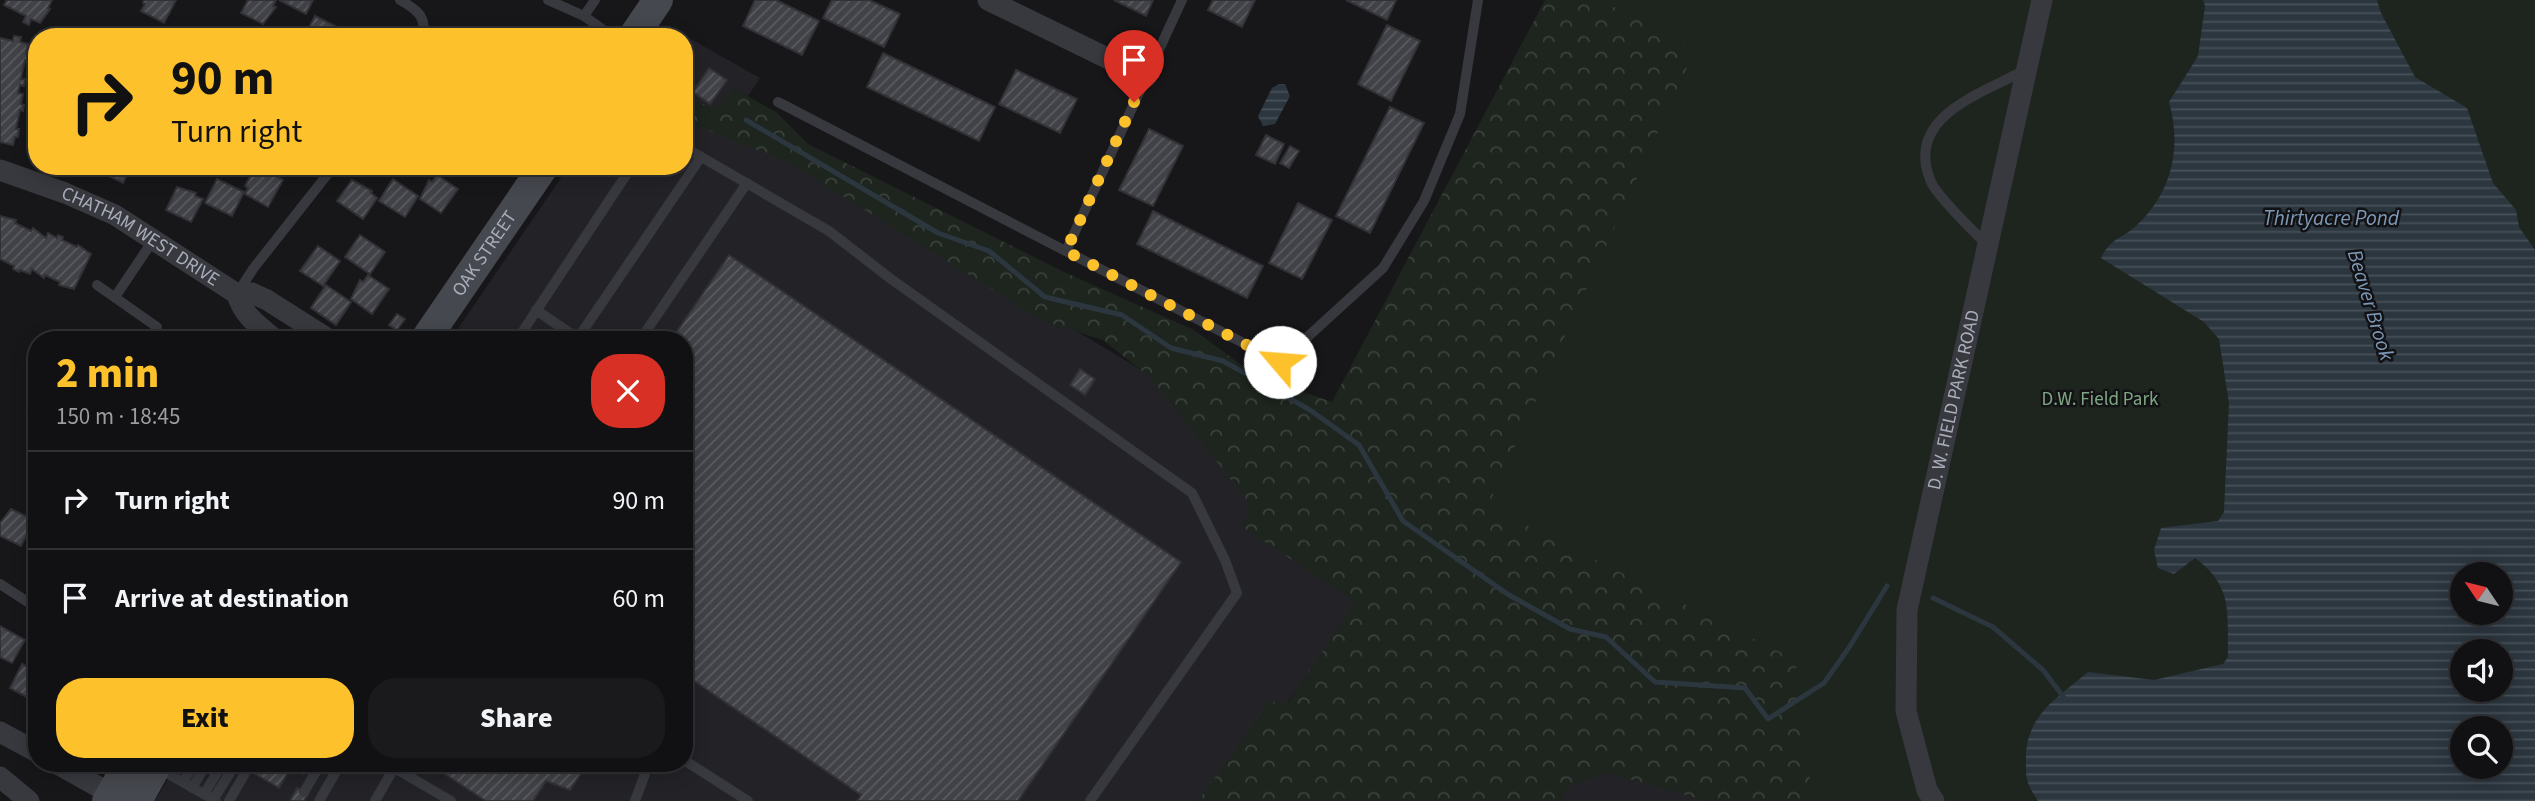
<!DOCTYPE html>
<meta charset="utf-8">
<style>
body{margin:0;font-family:"Source Sans 3",sans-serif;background:#1a1a1d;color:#f1f3f6;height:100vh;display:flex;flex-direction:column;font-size:26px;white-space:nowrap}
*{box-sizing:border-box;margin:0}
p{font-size:23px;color:#9c9da0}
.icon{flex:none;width:38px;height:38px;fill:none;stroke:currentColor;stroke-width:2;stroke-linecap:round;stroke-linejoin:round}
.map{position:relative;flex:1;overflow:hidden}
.side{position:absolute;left:28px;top:331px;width:665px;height:441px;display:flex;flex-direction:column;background:#111114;border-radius:28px;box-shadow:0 4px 18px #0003,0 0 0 2px #303134}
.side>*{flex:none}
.hud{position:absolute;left:28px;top:28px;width:665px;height:147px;border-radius:28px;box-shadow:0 4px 18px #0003,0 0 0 2px #303134;background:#fdc12c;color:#111;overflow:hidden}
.needle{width:46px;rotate:305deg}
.fabs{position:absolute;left:2450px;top:562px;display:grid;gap:14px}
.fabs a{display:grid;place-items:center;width:63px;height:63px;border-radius:50%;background:#111114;box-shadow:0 4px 18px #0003,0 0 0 2px #303134;font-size:35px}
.pin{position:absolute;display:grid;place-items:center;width:60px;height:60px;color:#fff;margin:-72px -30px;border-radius:50% 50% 50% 0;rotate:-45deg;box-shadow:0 0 7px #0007}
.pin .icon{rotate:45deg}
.me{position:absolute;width:77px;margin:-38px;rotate:297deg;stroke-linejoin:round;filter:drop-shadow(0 0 5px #0008)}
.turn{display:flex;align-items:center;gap:24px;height:147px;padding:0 28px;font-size:32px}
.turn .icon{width:91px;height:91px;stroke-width:2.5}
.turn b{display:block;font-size:49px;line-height:60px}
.round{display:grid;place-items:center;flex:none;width:74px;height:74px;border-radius:28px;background:#1a1a1d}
.overview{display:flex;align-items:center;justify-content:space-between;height:119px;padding:0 28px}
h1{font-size:42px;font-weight:800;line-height:52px;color:#fdc12c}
.cta{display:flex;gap:14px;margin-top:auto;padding:14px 28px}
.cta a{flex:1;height:80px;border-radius:28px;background:#fdc12c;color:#111;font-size:28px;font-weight:800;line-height:80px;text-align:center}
.cta a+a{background:#1a1a1d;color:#f1f3f6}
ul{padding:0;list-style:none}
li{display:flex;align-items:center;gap:21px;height:98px;padding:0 28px;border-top:2px solid #303134}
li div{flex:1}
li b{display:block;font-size:26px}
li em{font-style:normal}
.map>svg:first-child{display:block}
</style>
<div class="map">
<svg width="2535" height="801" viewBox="0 0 2535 801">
<defs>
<pattern id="forest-crowns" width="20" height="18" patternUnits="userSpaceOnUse" patternTransform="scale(1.75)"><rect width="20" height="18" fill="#1d251e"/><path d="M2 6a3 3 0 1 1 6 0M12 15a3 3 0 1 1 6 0" fill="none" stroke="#3b423d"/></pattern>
<pattern id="water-rules" width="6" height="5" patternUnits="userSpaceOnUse" patternTransform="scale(1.75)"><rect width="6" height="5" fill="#2c363f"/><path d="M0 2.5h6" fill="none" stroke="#485059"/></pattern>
<pattern id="building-hatch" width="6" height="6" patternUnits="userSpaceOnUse" patternTransform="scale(1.75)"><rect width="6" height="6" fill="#414247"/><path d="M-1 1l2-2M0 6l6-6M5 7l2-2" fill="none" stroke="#5a5b5f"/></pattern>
</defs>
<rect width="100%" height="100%" fill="#17171a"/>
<!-- built -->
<g fill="#232327">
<polygon points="666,25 760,78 748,96 733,88 790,160 1170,387 1364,597 1216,801 155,801 177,763 684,763 684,340 451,339 569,166 684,166 684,37 658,37"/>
<polygon points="1608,713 1757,801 1552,801"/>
</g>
<!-- forest -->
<polygon fill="url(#forest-crowns)" points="1545,0 1609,0 1711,41 1833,801 1707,801 1608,773 1571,785 1561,801 1198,801 1269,702 1288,703 1355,602 1244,528 1250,504 1151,378 1103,340 1043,321 788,162 684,121 684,118 694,101 716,108 733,88 776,112 808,144 1064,272 1194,330 1255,375 1332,402"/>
<!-- park -->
<path fill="#1d251e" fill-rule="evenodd" d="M1600,0H2535V801H1815L1799,729L1796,660L1488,506L1696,48ZM2462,574H2501V612H2462ZM2462,651H2501V690H2462ZM2462,728H2501V766H2462Z"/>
<!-- water -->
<g fill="url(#water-rules)" fill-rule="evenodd">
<path d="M2203,0H2377L2381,13L2415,77L2467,108L2493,183L2516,210L2519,227L2535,250V801H2038C2025,781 2026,779 2026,756C2027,714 2059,697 2088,672L2154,680L2223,664L2228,657C2227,613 2234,587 2195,558L2174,574L2158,568L2154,550L2161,528L2218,521L2224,512L2229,403L2219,339L2204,322L2101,258C2112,237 2120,240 2136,226C2172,193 2182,148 2169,102L2198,56L2205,6ZM2462,574H2501V612H2462ZM2462,651H2501V690H2462ZM2462,728H2501V766H2462Z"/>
<polygon points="1279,84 1285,84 1290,96 1275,124 1263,126 1258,116 1272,88"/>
</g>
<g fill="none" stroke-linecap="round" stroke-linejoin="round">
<!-- stream -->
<g stroke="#2c363f" stroke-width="5">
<polyline points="746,120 938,233 989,251 1045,297 1122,315 1171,348 1223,361 1310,410 1359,445 1403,521 1509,595 1570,629 1606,637 1655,682 1745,688 1768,719 1824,683 1850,646 1887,586"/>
<polyline points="1933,598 1993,627 2043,670 2065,699"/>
</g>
</g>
<!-- building -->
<g fill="url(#building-hatch)" stroke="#313136" stroke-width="2">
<polygon points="7,0 52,0 48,8 50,9 40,23 31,19 29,25 23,22 26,16 4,5"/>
<polygon points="144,0 176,0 164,23 141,11 145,4 143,3"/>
<polygon points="248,0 276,0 273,6 276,7 263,24 241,13"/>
<polygon points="279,0 313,0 306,14"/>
<polygon points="755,0 776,0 819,21 802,55 743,26"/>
<polygon points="832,0 869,0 900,14 884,47 823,18"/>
<polygon points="1114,0 1153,0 1146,16"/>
<polygon points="1213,0 1255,0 1242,27 1208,10"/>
<polygon points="1346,0 1396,0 1387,20"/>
<polygon points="315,16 341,29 337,37 304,37"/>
<polygon points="1387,25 1420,41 1391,101 1358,84"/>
<polygon points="262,27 282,37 257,37"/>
<polygon points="14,36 21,37 20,42 28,44 26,54 30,54 29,60 25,60 21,79 25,79 24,86 20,85 18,93 23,94 21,104 24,105 23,111 20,110 16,129 19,129 18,137 15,137 13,145 0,142 0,38 13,41"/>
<polygon points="883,53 995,107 979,141 867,87"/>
<polygon points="709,68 727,80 710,104 693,92"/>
<polygon points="1016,70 1077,99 1060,133 999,104"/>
<polygon points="1390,107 1424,123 1370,233 1336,216"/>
<polygon points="1149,129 1183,146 1153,206 1119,190"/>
<polygon points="1266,135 1284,144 1275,164 1256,155"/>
<polygon points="1290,146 1299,151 1289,168 1280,163"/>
<polygon points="101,166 131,166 123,183 99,171"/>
<polygon points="150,166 171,166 166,175"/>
<polygon points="259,167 283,180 268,207 245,194 248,188 245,186 251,175 254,176"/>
<polygon points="437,175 458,189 441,213 420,199 429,180 432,182"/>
<polygon points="217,179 244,192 232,216 205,203"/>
<polygon points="393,179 418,196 405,217 379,201"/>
<polygon points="352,180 372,191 371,193 377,198 363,219 337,201"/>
<polygon points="177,187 196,193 195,196 203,199 191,222 166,210"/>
<polygon points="1298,203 1332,220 1302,279 1269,263"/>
<polygon points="1153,211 1263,266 1247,298 1137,244"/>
<polygon points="0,216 16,220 15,223 31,231 33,228 46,238 48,233 57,238 58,235 63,237 62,240 77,247 78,245 91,254 74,289 59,285 60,282 45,275 44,278 32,269 30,274 20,270 19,272 13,269 14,266 0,259"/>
<polygon points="360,235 385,252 370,274 345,257"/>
<polygon points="318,246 340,261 323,286 300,271"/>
<polygon points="729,255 1181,562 1018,801 857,801 861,795 684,674 684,340 671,340"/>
<polygon points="368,275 389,289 372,314 351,299 360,280 363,282"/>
<polygon points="326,285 351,302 336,325 311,308"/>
<polygon points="397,314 405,319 397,330 389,325"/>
<polygon points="175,330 183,335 185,332 192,337 190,340 168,340"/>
<polygon points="1080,369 1095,379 1085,395 1070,385"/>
<polygon points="37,388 37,414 27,408"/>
<polygon points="11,509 34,520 21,546 0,536 0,523"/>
<polygon points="0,626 25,640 12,663 0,657"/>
<polygon points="22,664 37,672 36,702 10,688"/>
<polygon points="37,709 37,728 28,723"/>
<polygon points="261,763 309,763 303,774 291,767 279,788 255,774"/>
<polygon points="428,763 588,763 570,790 546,781 533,801 486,801"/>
<polygon points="297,788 308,794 304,801 290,801"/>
</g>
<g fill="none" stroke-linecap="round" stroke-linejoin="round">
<!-- lane -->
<g stroke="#38393f" stroke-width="10">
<path d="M400,0C416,9 428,17 422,37"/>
<polyline points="548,0 584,16 613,37"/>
<polyline points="584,16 595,0"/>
<polyline points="778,102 1280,362 1383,268 1424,201 1460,114 1478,0"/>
<polyline points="684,147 829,231 891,279 1192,493 1225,560 1237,593 1090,801"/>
<path d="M1988,246C1975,233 1937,196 1931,182C1903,117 1981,94 2025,70"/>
<polyline points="1066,251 1182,0"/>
<polyline points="97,285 157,327"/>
<polyline points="237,294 253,269 334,166"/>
<polyline points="115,297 154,239"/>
<polyline points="536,310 580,340"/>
<polyline points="578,338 701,157"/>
<polyline points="517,340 632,166"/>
<polyline points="640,340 747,183"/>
<polyline points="0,584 37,608"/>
<polyline points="684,760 748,801"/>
<polyline points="386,763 451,801"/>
<polyline points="158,768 216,801"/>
<polyline points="183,782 195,763"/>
<polyline points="192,788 207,763"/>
<polyline points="304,792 321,763"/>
<polyline points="204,794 223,763"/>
<polyline points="213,800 236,763"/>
<polyline points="229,801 251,763"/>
<polyline points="319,801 341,763"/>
<polyline points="375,801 394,768"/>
<polyline points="635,801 649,763"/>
</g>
<!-- street -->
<g stroke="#38393f" stroke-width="21">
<polyline points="988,0 1146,77"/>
<path id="s1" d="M0,170L65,193L115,215L237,294L252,293L267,300L330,340"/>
<path d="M237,294C243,316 259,326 276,340"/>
<polyline points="0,732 37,752"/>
<polyline points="56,763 111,794 114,801"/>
<polyline points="0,777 29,801"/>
<path id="s2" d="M1934,801L1927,790L1906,711L1907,610L2042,0"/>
</g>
<!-- secondary -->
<g stroke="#46484f" stroke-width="30">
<polyline points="633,37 658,0"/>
<path id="s3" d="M425,340L544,166"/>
<polyline points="107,801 129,763"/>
<polyline points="137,801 158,763"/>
</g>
</g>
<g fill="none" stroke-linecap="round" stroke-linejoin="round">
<!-- route -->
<polyline stroke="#fdc12c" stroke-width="12" stroke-dasharray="0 21.6" points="1134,102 1066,251 1280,362"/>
</g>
<g text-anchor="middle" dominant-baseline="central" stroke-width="5" stroke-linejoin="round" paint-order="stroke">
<!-- street labels -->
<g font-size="19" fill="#a9adba" stroke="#121215">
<text stroke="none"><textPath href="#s1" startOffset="156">CHATHAM WEST DRIVE</textPath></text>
<text stroke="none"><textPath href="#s3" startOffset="105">OAK STREET</textPath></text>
<text stroke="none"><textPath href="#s2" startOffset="411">D. W. FIELD PARK ROAD</textPath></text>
</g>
<!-- park labels -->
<g font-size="19" fill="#7fa683" stroke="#121215">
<text x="2100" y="399">D.W. Field Park</text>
</g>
<!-- water labels -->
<g font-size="21" font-style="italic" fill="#7e99b7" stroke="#121215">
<text x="2331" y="218">Thirtyacre Pond</text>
<text transform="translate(2371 305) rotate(73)">Beaver Brook</text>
</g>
</g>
</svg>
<div class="fabs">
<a><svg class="needle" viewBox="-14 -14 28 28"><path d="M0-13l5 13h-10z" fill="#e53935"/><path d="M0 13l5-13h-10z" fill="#9c9da0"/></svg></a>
<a><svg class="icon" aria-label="sound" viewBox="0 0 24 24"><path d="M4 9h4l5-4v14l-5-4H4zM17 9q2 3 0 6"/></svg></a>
<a><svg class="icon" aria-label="search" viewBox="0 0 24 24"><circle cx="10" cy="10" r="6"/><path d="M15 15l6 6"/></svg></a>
</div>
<div class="pin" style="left:1134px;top:102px;background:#d93025"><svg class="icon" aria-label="arrive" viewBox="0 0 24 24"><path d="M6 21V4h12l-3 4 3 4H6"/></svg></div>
<svg class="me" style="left:1280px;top:362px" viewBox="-20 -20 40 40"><circle r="19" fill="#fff"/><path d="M0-13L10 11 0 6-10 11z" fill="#fdc12c"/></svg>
<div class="hud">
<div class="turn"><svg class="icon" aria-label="right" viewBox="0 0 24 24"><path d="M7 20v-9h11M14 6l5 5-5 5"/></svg><div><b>90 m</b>Turn right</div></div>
</div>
<section class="side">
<div class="overview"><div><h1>2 min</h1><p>150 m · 18:45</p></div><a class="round" style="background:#d93025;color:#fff"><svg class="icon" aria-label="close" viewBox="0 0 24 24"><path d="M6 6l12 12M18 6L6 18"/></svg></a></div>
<ul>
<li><svg class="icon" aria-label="right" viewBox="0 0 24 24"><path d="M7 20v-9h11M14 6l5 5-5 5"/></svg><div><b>Turn right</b></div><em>90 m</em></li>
<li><svg class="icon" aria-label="arrive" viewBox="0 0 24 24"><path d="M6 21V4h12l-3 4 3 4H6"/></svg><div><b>Arrive at destination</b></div><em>60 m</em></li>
</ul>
<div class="cta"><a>Exit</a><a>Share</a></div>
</section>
</div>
